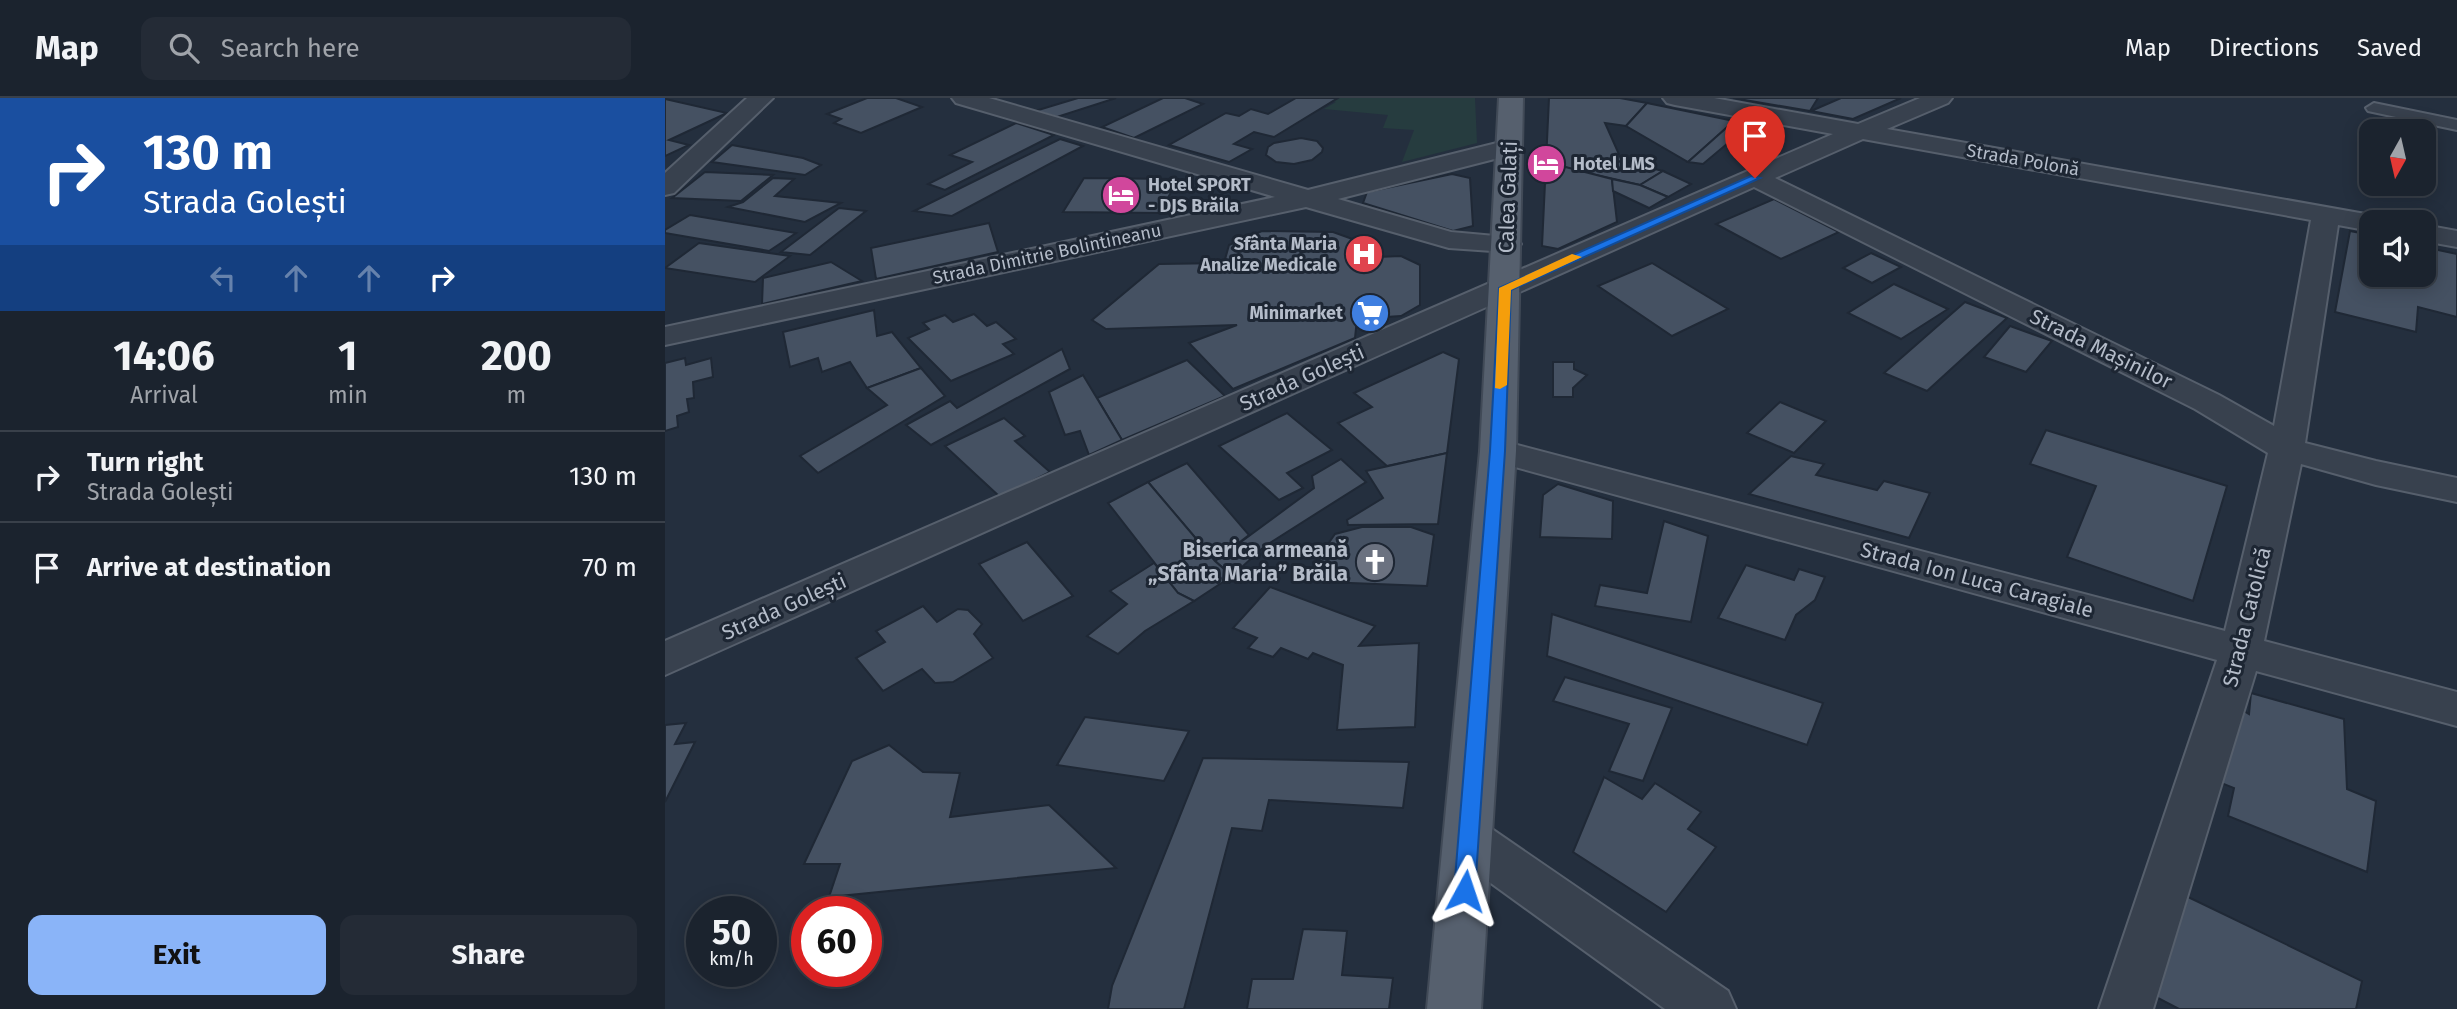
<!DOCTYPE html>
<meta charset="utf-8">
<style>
body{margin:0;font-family:"Fira Sans",sans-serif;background:#242b36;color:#f1f3f6;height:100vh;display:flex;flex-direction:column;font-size:26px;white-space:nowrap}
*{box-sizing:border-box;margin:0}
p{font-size:23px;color:#a0a4aa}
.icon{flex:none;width:38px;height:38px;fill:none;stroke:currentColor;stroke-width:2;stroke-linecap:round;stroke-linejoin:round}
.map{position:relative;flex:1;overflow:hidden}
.drawer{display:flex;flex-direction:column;background:#1b232e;width:665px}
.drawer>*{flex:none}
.banner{background:#1a4fa0;color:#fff;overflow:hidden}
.needle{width:46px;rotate:188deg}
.buttons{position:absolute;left:1694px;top:21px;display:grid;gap:14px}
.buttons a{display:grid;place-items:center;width:77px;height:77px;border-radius:14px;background:#1b232e;box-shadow:0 4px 18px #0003,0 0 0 2px #39404a;font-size:35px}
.speed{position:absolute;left:21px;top:798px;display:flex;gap:14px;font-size:35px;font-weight:700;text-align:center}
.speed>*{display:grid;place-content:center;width:91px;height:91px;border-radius:50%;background:#1b232e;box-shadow:0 4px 18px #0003,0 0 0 2px #39404a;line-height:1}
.speed small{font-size:18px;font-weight:400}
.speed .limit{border:10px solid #d22;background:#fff;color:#111}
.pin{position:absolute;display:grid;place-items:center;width:60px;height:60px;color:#fff;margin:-72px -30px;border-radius:50% 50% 50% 0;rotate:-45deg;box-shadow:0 0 7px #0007}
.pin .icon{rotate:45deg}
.me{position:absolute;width:77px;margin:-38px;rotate:5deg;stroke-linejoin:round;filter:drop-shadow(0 0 5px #0008)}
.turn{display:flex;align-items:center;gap:24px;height:147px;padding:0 28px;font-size:32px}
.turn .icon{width:91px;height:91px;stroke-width:2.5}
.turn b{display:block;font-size:49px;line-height:60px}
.lanes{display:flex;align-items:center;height:66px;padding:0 28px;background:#0003;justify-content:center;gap:35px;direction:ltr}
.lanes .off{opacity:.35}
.eta{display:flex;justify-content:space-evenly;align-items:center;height:119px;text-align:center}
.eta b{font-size:42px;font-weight:700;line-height:49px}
.cta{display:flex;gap:14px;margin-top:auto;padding:14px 28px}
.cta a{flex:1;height:80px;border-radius:14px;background:#8ab4f8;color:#111;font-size:28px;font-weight:700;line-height:80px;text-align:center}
.cta a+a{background:#242b36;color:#f1f3f6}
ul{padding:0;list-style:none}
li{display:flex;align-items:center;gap:21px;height:91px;padding:0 28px;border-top:2px solid #39404a}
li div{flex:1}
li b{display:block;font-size:26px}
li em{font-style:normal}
header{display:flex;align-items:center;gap:42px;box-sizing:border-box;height:98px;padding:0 35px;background:#1b232e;border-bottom:2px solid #39404a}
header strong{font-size:33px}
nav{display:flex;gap:38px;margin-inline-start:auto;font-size:24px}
.search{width:490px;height:63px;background:#242b36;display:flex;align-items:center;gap:18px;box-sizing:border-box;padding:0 24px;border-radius:14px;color:#a0a4aa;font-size:26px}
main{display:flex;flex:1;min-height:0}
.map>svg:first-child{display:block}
</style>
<header>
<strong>Map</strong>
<div class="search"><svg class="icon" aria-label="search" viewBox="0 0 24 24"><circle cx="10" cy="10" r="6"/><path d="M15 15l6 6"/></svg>Search here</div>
<nav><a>Map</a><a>Directions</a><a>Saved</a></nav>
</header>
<main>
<section class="drawer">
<div class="banner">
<div class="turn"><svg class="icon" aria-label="right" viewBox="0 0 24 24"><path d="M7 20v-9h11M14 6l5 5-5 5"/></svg><div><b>130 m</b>Strada Golești</div></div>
<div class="lanes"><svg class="icon off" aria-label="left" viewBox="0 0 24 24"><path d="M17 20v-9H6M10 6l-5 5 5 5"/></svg><svg class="icon off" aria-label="ahead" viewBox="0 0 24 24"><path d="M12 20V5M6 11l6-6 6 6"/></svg><svg class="icon off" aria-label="ahead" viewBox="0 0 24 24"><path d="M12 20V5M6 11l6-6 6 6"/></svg><svg class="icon" aria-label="right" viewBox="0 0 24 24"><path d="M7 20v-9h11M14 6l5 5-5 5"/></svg></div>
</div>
<div class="eta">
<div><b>14:06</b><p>Arrival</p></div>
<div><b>1</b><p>min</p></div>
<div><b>200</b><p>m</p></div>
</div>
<ul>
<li><svg class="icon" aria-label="right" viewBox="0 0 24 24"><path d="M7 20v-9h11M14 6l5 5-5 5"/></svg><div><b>Turn right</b><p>Strada Golești</p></div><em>130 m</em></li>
<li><svg class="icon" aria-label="arrive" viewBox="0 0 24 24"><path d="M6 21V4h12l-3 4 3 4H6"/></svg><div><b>Arrive at destination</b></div><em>70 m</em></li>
</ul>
<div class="cta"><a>Exit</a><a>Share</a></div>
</section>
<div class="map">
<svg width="1792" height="911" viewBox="0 0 1792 911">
<rect width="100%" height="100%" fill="#242f3e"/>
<!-- green -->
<polygon fill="#263c3f" points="659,0 810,0 812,45 737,64 749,32 718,30 723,17 659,11 671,4"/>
<!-- building -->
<g fill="#455162" stroke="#1f2835" stroke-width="2">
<polygon points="202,0 231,0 257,9 196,35 169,25 176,21 162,16"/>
<polygon points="413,0 451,0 392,19 370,13"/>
<polygon points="498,0 520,0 538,6 469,40 437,29"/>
<polygon points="631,0 673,0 609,39 589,34 569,46 587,51 564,64 504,47 561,15 574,18 586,11 603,16"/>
<polygon points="884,0 955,0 982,5 961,28 940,25 957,63 914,73 881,64"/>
<polygon points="1068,0 1153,0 1145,13"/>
<polygon points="1176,0 1236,0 1188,21 1146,13"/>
<polygon points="0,1 62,15 4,42 24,47 0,58"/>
<polygon points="982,5 1069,23 1023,64 961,28"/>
<polygon points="1069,23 1106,31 1087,50 1063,45 1038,66 1023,64"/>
<polygon points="351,25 389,37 280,92 263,86 307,64 285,57"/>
<polygon points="636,40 652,43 658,50 657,54 647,62 629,66 611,64 601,57 603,49 609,45"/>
<polygon points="395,41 418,48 287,118 249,113"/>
<polygon points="67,47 138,60 156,67 140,77 47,64"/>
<polygon points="957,63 998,73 975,87 914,73"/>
<polygon points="881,64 947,81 952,124 893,151 877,148"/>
<polygon points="998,73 1026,86 1003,99 975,87"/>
<polygon points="40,74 108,77 76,103 7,100"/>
<polygon points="787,76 805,80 808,128 788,133 698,105 702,94"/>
<polygon points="108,80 129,81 110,98 176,105 140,124 63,109 78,104"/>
<polygon points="419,80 513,81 495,115 398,114"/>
<polygon points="947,81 975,87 1003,99 984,110 948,93"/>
<polygon points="1109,101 1174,134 1116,161 1051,126"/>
<polygon points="174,110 201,113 145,157 116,154"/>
<polygon points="25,117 131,135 104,153 0,135 0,132"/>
<polygon points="324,125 333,154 211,181 206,150"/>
<polygon points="597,133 668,134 693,143 689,160 736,158 755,167 755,207 736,218 692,221 690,240 568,291 524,245 572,227 441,231 427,222 494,166 559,165 564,147"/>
<polygon points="1685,133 1706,137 1706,177 1759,177 1759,149 1792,156 1792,219 1753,209 1751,234 1670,214"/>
<polygon points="34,145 125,158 90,184 0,170"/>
<polygon points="1206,155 1236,169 1207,185 1178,170"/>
<polygon points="166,164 197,183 97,206 98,180"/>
<polygon points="987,165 1063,211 1007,238 933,188"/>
<polygon points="1229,186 1283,211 1236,241 1183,215"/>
<polygon points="1300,204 1342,220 1262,293 1219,275"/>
<polygon points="209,212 212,238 227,234 256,270 202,290 185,264 157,274 153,260 125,269 118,234"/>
<polygon points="309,216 322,228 331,224 351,241 338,246 349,256 286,283 243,240 264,231 258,225 280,217 288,224"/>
<polygon points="1345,228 1387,243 1361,274 1319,259"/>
<polygon points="397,251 405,271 266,347 241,327 285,303 292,310"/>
<polygon points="778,254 794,261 782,355 722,368 673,325 707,309 689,295"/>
<polygon points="20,260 21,267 46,260 48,279 28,284 29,300 22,301 24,314 12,318 13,329 0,333 0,265"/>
<polygon points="522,262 560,298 457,342 432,300"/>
<polygon points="888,264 909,264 909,271 922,277 908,290 908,299 888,299"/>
<polygon points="256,270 280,298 153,375 135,358 222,307 202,290"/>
<polygon points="418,277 457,342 424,357 415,333 400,337 384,294"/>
<polygon points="1115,304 1161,323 1129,355 1082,335"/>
<polygon points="622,315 667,352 622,375 638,390 614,402 554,348"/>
<polygon points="339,320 360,338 350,343 385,374 335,399 280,348"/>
<polygon points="1381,332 1562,388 1528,503 1402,459 1431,388 1365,366"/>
<polygon points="782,355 773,426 683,427 682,422 718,400 701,373"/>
<polygon points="1126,358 1159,366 1151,377 1212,392 1219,383 1265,395 1244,440 1084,396"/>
<polygon points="676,361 701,384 600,448 567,478 550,463 649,390 647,378"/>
<polygon points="522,365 584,437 550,463 483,384"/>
<polygon points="483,384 550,463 567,478 529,503 513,495 443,405"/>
<polygon points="893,386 948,403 947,441 875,439 878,397"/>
<polygon points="999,423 1043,438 1026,524 930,508 935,487 982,495"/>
<polygon points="697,429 746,429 769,437 762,488 660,484 652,472 656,456 670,436"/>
<polygon points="362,444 408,498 358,523 314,466"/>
<polygon points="489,465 513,495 529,503 480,533 453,556 422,538 462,506 445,493"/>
<polygon points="1081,467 1129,482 1134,471 1160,479 1150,502 1131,517 1120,542 1053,520"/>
<polygon points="605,489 710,528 694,548 754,545 750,629 672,632 678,567 648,555 643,561 616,550 608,559 583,550 592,540 568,530"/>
<polygon points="258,508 272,524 293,511 303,512 317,526 309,536 328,560 288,584 270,585 257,571 218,593 191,560 220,544 211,533"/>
<polygon points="887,516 1158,605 1142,647 882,558"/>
<polygon points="900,579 1007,610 978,683 944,673 964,626 888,603"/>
<polygon points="1586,595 1679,621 1682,691 1711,703 1702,774 1563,718 1569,690 1551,683 1569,607 1584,616"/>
<polygon points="420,619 524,633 499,683 392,667"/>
<polygon points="21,625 10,646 30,644 0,704 0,627"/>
<polygon points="224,647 258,674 295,675 285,719 384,707 451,770 164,799 175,766 139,766 187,663"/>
<polygon points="538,660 744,664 738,710 604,702 597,733 567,730 519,911 443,911 447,888"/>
<polygon points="939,679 977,701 990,685 1036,714 1023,731 1051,749 1001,814 908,754"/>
<polygon points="1521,798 1697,883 1691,911 1514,911 1489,898"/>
<polygon points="638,831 682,833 677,877 728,880 724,911 582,911 587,881 628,881"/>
</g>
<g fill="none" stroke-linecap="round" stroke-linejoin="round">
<!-- service casing -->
<g stroke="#565f6c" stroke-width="4">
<polygon id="service" points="1709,5 1792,22 1792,32 1703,13 1701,10"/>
</g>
<!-- minor casing -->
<g stroke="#565f6c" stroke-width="4">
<g id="minor">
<polygon points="82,0 108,0 9,95 0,97 0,75"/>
<polygon points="287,0 324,0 643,92 844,42 853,45 857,50 853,55 673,101 786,134 852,140 856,146 852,152 842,154 784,150 641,109 0,247 0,229 610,99 291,5"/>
<path d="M998,0H1049L1193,26L1255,0H1287L1283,5L1222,31L1706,117L1716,119L1719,124H1706V133L1673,127L1640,345L1711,363L1792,380V404L1711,387L1636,366L1599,543L1792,594V628L1591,573L1488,911H1434L1552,562L821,361L815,353L821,345L833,342L1560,533L1603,355L1530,311L1089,89L0,577V543L1168,36L1010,7L1002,5ZM1198,41L1646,122L1609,328L1554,297L1110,80Z"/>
<polygon points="1759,127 1792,133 1792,149 1759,143"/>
<polygon points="804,721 821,727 1063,893 1071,911 1000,911 787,757 780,742 787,727"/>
</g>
</g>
<!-- primary casing -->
<g stroke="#414a57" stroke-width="4">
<polygon id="primary" points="834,0 858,0 851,353 816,911 762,911 815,353"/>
</g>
<!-- service -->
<use href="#service" fill="#38414e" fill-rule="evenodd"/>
<!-- minor -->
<use href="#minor" fill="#38414e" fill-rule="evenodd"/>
<!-- primary -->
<use href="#primary" fill="#56606e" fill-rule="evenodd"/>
</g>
<!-- route -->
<polygon fill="#1a73e8" stroke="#114b97" stroke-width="2" points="1086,78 1095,80 846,192 840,353 810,793 807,800 800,802 792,800 789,793 825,353 834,190"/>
<!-- slow -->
<polygon fill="#f59e0b" points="907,156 917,159 846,192 842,287 835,291 830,290 834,190"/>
<!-- icons -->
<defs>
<g id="hotel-disc" transform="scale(2.0125)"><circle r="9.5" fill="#d1479c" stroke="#1d2633"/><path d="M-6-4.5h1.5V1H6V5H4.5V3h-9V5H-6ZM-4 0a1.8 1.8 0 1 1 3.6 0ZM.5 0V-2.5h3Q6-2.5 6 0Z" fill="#fff"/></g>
<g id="hospital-disc" transform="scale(2.0125)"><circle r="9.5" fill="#e0444e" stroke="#1d2633"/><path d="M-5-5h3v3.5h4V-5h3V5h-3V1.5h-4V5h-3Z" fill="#fff"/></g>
<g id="supermarket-disc" transform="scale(2.0125)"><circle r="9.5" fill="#3f7fe0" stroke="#1d2633"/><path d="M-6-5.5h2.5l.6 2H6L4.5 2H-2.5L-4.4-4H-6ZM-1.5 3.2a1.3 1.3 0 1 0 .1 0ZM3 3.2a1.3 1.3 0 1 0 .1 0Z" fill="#fff"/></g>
<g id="church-disc" transform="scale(2.0125)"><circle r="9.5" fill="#6b7280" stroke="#1d2633"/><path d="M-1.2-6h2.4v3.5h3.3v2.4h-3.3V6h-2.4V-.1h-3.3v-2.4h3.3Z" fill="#fff"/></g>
</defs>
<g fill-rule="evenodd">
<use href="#hotel-disc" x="881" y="66"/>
<use href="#hotel-disc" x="456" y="97"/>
<use href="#hospital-disc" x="699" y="156"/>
<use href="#supermarket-disc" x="705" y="215"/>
<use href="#church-disc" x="710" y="464"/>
</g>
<g text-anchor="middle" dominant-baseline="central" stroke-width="6" stroke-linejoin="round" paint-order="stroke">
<!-- far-street labels -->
<g font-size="18" fill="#b4bcc9" stroke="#1d2633">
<text transform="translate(1358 62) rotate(10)">Strada Polonă</text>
<text transform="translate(382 156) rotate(-12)">Strada Dimitrie Bolintineanu</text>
</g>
<!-- far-poi labels -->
<g font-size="18" font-weight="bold" fill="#b4bcc9" stroke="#1d2633" text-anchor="start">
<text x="908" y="66">Hotel LMS</text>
<text x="483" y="87">Hotel SPORT<tspan x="483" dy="21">- DJS Brăila</tspan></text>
<text x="672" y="146" text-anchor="end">Sfânta Maria<tspan x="672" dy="21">Analize Medicale</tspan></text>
<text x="678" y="215" text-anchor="end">Minimarket</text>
</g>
<!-- street labels -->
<g font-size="21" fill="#b4bcc9" stroke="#1d2633">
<text transform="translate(843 99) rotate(-88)">Calea Galați</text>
<text transform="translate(1436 251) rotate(26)">Strada Mașinilor</text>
<text transform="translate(637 280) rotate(-24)">Strada Golești</text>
<text transform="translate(1312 482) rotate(15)">Strada Ion Luca Caragiale</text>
<text transform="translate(119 509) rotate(-24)">Strada Golești</text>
<text transform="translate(1582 519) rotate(-76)">Strada Catolică</text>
</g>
<!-- poi labels -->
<g font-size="21" font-weight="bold" fill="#b4bcc9" stroke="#1d2633" text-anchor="end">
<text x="683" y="452">Biserica armeană<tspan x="683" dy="24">„Sfânta Maria” Brăila</tspan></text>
</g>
</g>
</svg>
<div class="buttons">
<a><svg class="needle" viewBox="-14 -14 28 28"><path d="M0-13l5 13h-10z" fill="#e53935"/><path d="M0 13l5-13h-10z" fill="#a0a4aa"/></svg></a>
<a><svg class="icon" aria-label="sound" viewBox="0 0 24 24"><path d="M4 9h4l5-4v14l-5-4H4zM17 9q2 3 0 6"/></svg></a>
</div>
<div class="speed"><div>50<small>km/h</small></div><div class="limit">60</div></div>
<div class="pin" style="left:1090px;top:80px;background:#d93025"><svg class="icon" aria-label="arrive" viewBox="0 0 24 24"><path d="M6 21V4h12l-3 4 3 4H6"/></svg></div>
<svg class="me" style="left:800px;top:793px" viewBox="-20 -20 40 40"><path d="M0-17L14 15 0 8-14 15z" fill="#1a73e8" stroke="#fff" stroke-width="4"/></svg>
</div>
</main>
